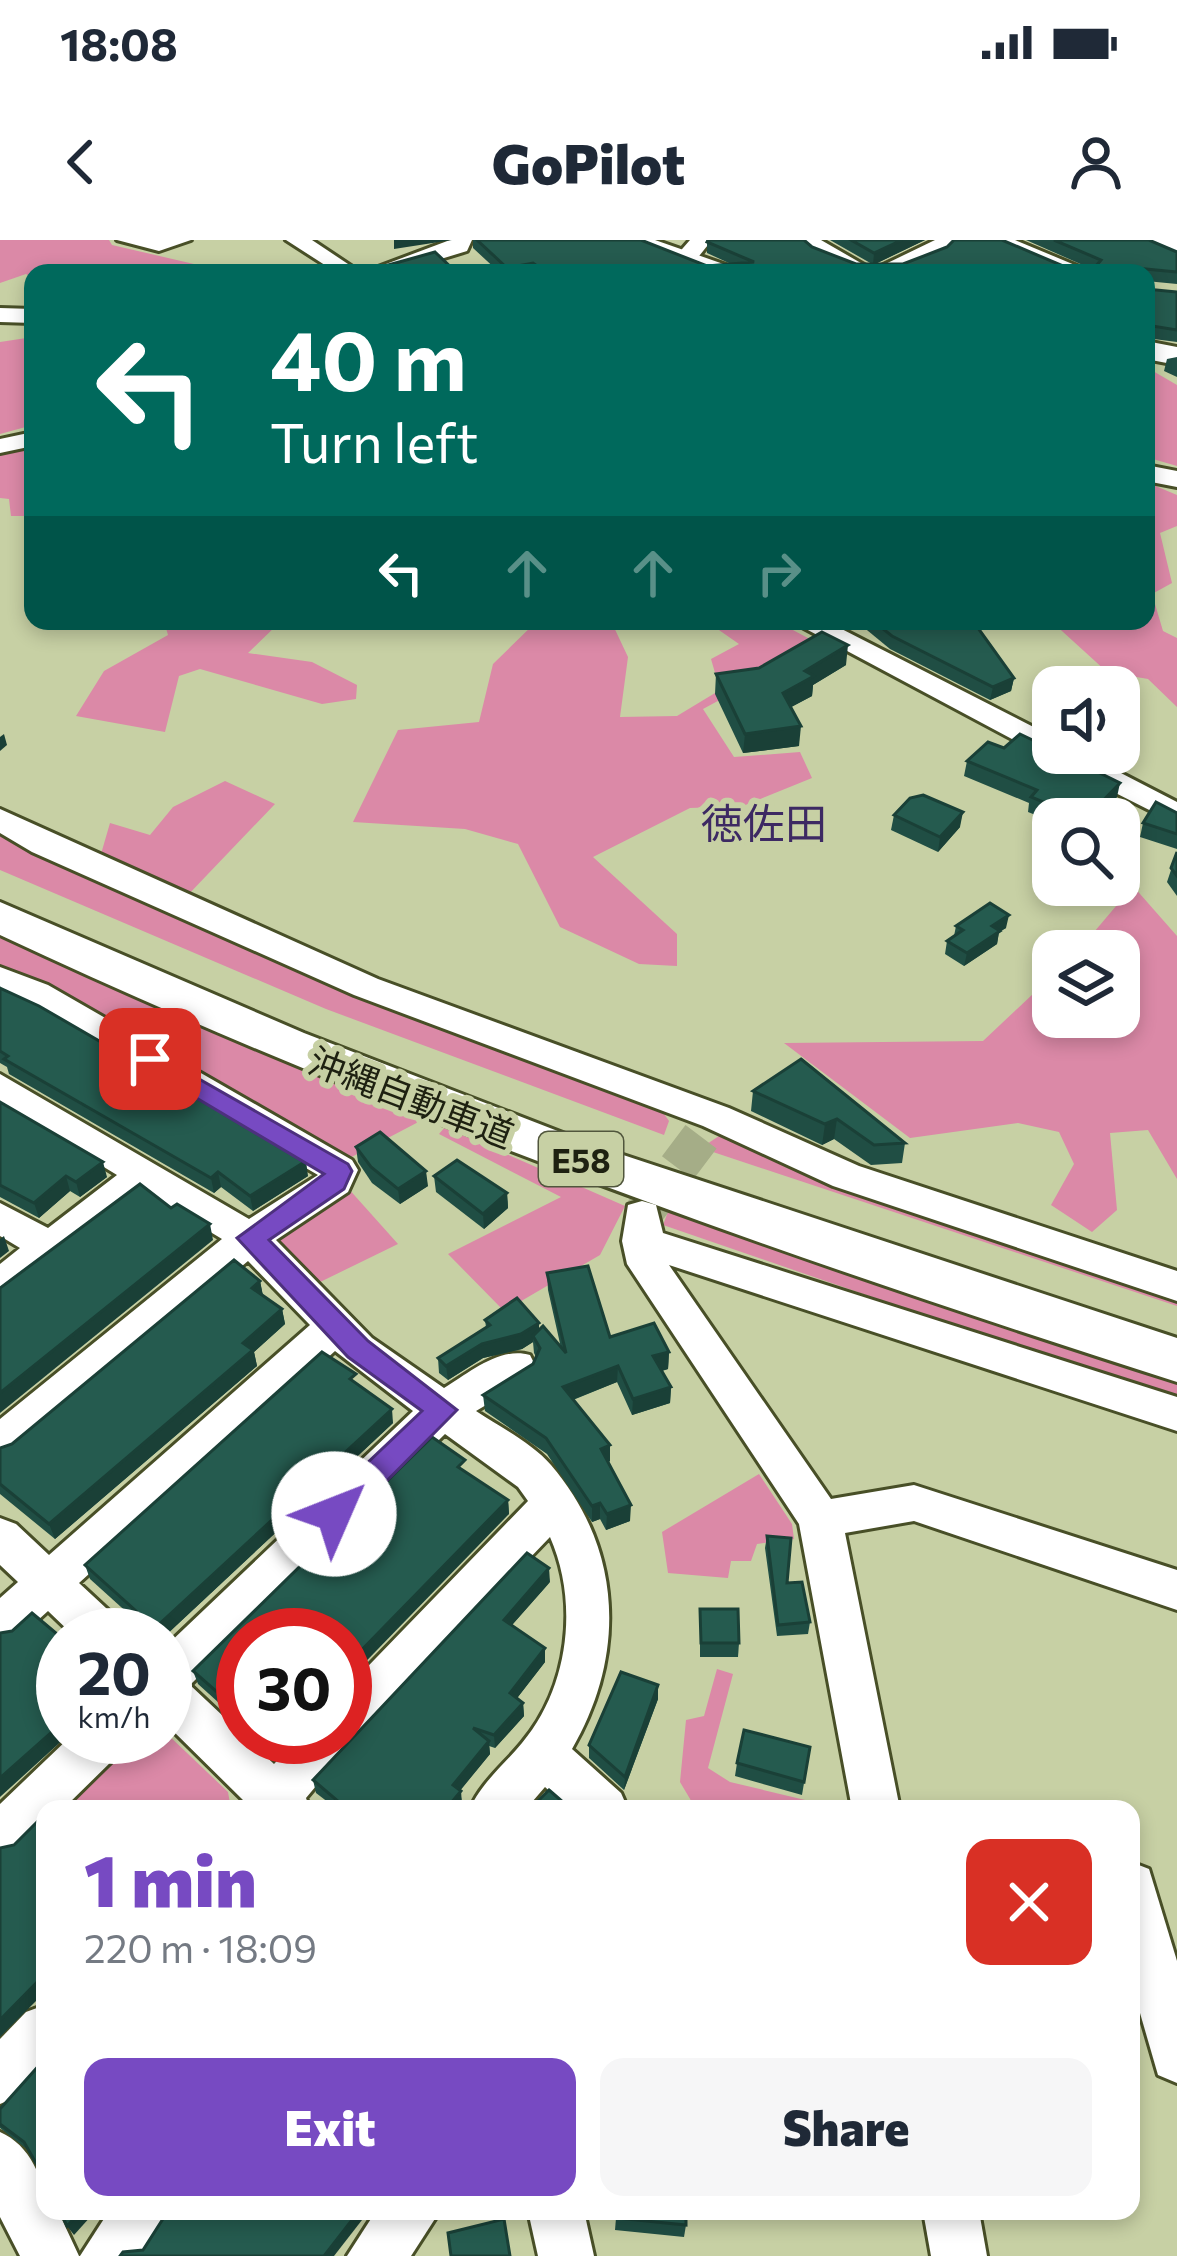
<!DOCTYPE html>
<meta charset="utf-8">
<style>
body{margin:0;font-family:Commissioner,"Noto Sans JP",sans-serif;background:#f6f6f7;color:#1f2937;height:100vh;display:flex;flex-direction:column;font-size:45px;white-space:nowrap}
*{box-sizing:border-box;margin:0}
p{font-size:39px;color:#747a83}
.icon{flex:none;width:66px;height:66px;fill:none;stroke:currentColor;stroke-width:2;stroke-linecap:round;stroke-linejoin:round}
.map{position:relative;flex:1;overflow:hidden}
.panel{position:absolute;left:36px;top:1560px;width:1104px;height:420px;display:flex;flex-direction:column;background:#fff;border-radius:24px;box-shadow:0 6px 18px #0003}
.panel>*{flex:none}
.guide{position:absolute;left:24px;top:24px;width:1131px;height:366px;border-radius:24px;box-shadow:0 6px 18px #0003;background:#00695c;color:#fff;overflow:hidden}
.tools{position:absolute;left:1032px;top:426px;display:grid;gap:24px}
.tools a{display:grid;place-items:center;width:108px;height:108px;border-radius:24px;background:#fff;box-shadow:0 6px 18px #0003;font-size:60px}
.speed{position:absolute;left:36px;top:1368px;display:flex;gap:24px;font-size:60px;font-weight:700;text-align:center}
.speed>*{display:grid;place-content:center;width:156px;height:156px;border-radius:50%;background:#fff;box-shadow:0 6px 18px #0003;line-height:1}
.speed small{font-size:30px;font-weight:400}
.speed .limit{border:18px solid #d22;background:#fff;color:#111}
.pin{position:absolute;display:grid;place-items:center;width:102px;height:102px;color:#fff;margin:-51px;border-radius:24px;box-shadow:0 6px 18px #0006}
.me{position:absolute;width:132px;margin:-66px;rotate:46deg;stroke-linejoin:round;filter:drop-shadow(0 0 9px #0008)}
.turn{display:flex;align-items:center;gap:42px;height:252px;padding:0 48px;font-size:54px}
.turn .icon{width:156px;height:156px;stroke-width:2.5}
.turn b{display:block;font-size:84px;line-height:102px}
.lanes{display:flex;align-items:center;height:114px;padding:0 48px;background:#0003;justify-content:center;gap:60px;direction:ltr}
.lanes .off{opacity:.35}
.round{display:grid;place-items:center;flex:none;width:126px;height:126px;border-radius:24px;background:#f6f6f7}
.overview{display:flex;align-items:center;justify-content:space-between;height:204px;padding:0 48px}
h1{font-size:72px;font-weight:800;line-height:90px;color:#774ac2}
.cta{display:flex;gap:24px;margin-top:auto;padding:24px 48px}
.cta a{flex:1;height:138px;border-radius:24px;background:#774ac2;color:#fff;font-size:48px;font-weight:800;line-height:138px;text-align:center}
.cta a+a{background:#f6f6f7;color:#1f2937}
.status{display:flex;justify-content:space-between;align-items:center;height:84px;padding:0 60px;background:#fff;direction:ltr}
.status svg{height:33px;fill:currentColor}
header{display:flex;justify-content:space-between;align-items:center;height:156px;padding:0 48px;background:#fff;font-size:54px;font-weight:800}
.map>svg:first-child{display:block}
</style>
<div class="status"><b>18:08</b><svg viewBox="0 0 49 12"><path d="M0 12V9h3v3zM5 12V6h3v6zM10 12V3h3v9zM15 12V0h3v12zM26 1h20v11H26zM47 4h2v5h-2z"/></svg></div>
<header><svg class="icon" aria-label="back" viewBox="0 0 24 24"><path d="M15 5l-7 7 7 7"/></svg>GoPilot<svg class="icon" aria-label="person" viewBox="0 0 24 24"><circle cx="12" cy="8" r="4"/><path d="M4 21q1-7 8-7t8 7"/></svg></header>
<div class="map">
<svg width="1177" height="2016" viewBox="0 0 1177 2016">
<rect width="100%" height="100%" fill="#c7d0a4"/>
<!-- green -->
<g fill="#db89a7">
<polygon points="0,0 109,0 112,5 194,24 304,28 310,33 33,33 33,38 26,34 0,43"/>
<polygon points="33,97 33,185 0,194 0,102"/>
<polygon points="1146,127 1177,145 1177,226 1146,217"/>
<polygon points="33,207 33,276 11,276 9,259 0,258 0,213"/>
<polygon points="1146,242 1177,255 1177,286 1160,293 1172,343 1152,354 1163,391 1177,398 1177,467 1148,439 1107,432 1051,381 1146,381"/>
<polygon points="164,381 281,381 248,413 312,422 357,445 356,459 322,464 200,429 179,436 165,492 76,476 104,431 168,395"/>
<polygon points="537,381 611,381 628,417 620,477 677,476 720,450 711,419 739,404 706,381 776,381 821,405 703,469 734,517 800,512 812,538 743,566 690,568 593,617 677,694 677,726 639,724 560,687 518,604 465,589 353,582 398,490 479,482 493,424"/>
<polygon points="225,541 275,564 186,657 101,614 110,583 150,595 173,567"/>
<polygon points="0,593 275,720 629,854 662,871 669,881 664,895 326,769 0,630"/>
<polygon points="1133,646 1177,696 1177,939 1148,890 1110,893 1117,970 1092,992 1051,965 1074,924 1059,892 1018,883 910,898 784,803 983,801 1053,735 1053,777 1119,777 1119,711 1078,711"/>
<polygon points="0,694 253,809 426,878 344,921 0,728"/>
<polygon points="445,887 625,966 600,1015 504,1071 448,1014 561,957 439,894"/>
<polygon points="719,896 1177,1055 1177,1066 701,908"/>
<polygon points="347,947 398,1004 314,1045 278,1007 279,991"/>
<polygon points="669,969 1177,1139 1177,1162 663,985"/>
<polygon points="759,1234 792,1284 794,1299 757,1304 751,1321 731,1321 728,1338 668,1333 662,1292"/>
<polygon points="717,1429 733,1434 708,1528 730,1542 843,1569 696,1569 680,1542 686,1480 704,1476"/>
<polygon points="165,1492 228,1552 231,1569 41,1570 115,1497 165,1497"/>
</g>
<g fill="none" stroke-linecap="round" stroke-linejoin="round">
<!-- minor-tunnel -->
<polyline stroke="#a5ad87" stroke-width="39" stroke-dasharray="39 20" stroke-linecap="butt" points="642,975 716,877"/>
<!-- minor casing -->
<g stroke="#484f27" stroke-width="6">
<g id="minor">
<polygon points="117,0 191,0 159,11"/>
<polygon points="286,0 312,0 357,30 328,33 331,29"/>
<polygon points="450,0 472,0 467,11 395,33 362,33"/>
<polygon points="690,0 712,0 695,21 679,21 676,16"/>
<path d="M795,0H821L873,30L935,0H963C915,43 841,45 795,0Z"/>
<polygon points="985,0 1015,0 1094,33 1063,33"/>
<polygon points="0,68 33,69 33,83 0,82"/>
<polygon points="33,192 33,206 0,213 0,199"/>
<polygon points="1146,225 1177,231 1177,247 1146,241"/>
<polygon points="791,381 826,381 1053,497 1053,513 1086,515 1177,562 1177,584 1064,527 1064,515 1042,515"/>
<polygon points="0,569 378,739 729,868 859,926 1177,1031 1177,1061 833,946 703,886 354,755 32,612 0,593"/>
<path d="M0,727L48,745L352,920L358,930L348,952L276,1000L372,1098L444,1148C469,1133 500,1106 530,1115L536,1127L530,1139L476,1171C500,1187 532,1203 551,1225C622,1308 627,1414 572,1509L621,1553L628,1569H569L545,1547L526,1569H470C481,1543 504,1525 522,1503C569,1447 579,1363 550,1297L353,1502L306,1558L310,1569H240L243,1560L165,1483V1407L413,1171L335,1111L79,1343L120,1381L127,1395H73L48,1371L16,1400L0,1406V1358L18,1342L0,1325V1278L16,1284L49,1315L310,1085L248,1021L15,1216L0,1221V1179L222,999L146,953L14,1056L0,1060V1024L20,1008L0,996V963L48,988L117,935L0,864V834L249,979L318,935L0,751ZM445,1194L518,1247L528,1261L345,1450V1497H299L274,1524L190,1445Z"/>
<polygon points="642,961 656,965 663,993 1177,1157 1177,1191 669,1025 831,1259 914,1245 1177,1330 1177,1370 914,1281 845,1293 900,1569 852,1569 799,1284 627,1024 622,1001 628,965"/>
<polygon points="70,1497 127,1497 120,1513 63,1569 45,1569 45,1586 17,1614 0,1621 0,1564"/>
<polygon points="1131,1622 1149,1629 1177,1721 1177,1843 1158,1835 1131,1742"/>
<polygon points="45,1765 45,1829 19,1856 0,1864 0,1799 26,1772"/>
<path d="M0,1892C30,1905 45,1939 45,1971H58L79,2016H20L0,1977Z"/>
<polygon points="109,1971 174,1971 145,2016 80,2016"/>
<polygon points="376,1971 440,1971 411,2016 347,2016"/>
<polygon points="528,1971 584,1971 594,2016 538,2016"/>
<polygon points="923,1971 979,1971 987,2016 931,2016"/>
</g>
</g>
<!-- major casing -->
<g stroke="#484f27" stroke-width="6">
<g id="major">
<polygon points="614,0 655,0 749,33 708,33"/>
<polygon points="1144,0 1177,0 1177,19"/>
<polygon points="1146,101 1177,107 1177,125 1146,119"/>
</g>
</g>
<!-- highway casing -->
<g stroke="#484f27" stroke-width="6">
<path id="highway" d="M0,662L304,793L599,907L1177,1098V1142C776,1014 382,874 0,695Z"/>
</g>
<!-- minor -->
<use href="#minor" fill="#fff" fill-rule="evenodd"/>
<!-- major -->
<use href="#major" fill="#fff" fill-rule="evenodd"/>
<!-- highway -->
<use href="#highway" fill="#fff" fill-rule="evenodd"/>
</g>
<!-- wall -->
<g fill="#204e44">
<polygon points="473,0 641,0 707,26 731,24 707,13 707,2 812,7 856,24 872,24 830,0 925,0 875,24 1085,26 1026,0 1149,0 1177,12 1177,44 1146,41 1146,33 500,33 473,8"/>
<polygon points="392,24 457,33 393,33"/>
<polygon points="1146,49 1177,52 1177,102 1146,98"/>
<polygon points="1177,117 1177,137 1164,131 1167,119"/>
<polygon points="856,381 973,381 1014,438 1011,451 990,460 890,409"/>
<polygon points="846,425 813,445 812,456 791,467 799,506 743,513 715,454 716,434"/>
<polygon points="1119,484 1132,516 1128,529 1094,513 1119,513"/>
<polygon points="967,521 1117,557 1100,574 1114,579 1053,579 1053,582 1028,572 1029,563 964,536"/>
<polygon points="1177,573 1177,609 1140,597 1143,583"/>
<polygon points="894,575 960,587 938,612 891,590"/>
<polygon points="1119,581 1129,613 1125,627 1119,626"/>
<polygon points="1177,612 1177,656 1167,642"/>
<polygon points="956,686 1006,688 999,692 997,704 964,726 945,714 947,701 954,696"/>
<polygon points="0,748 308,936 253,971 221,947 214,953 9,834 7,827 0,823"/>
<polygon points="753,851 905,903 902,923 871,925 834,899 822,905 751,871"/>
<polygon points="0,862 107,937 80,957 70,951 39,978 0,957"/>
<polygon points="356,907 428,946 400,964 372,943 358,922"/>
<polygon points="434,936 507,953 508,968 484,989 436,952"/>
<polygon points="547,1033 610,1097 669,1112 668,1129 662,1131 671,1147 670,1163 632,1175 617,1142 573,1160 610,1205 610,1221 608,1222 630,1281 606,1290 600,1279 592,1282 547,1214 485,1171 483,1155 533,1124 536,1117 534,1113 533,1102 522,1109 483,1118 448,1140 439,1133 438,1118 486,1087 485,1080 539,1083 539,1090 561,1108 548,1050"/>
<polygon points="260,1041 263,1056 282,1069 285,1084 254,1112 257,1126 55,1299 0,1254 0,1208 12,1204"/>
<polygon points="358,1145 393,1183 165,1396 152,1395 90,1339 85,1325"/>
<polygon points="466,1232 508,1260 509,1274 243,1395 243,1465 239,1462 229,1472 198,1444 193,1431"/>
<polygon points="767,1296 787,1343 810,1382 808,1394 777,1396 765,1308"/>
<polygon points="550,1342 512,1385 545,1422 517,1458 523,1463 524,1476 495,1508 489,1506 490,1514 460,1550 462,1564 458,1569 337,1569 316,1553 313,1540"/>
<polygon points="700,1369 739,1403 738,1417 700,1417"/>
<polygon points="658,1445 658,1459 624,1550 589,1518 589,1505"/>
<polygon points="810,1507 802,1555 735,1536 737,1523"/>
<polygon points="45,1800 45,1961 42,1957 45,1939 28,1910 0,1888 0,1869 42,1822"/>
<polygon points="616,1978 686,1985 684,1997 615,1990"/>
</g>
<!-- shaded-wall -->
<g fill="#1a4037">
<polygon points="394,0 452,0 394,9"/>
<polygon points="902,0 925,0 873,25 874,13"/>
<polygon points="533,23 533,33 507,33 507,28"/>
<polygon points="848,405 846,425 813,445 812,456 782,472 783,453 805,431"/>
<polygon points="1014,438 1011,451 990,460 993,447"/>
<polygon points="801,486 799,506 743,513 745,494"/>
<polygon points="4,494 7,505 0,511 0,497"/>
<polygon points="1120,543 1117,557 1095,579 1092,572"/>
<polygon points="963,572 960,587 938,612 940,597"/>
<polygon points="1009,675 1006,688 999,692 997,704 964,726 967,713 992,686"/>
<polygon points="837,879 834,899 822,905 825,884"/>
<polygon points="306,921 308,936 253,971 250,956"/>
<polygon points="103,922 107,937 80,957 76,942"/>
<polygon points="426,931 428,946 400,964 398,949"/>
<polygon points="218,932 221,947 214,953 211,938"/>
<polygon points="66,936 70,951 39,978 34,963"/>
<polygon points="507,953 508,968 484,989 483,974"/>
<polygon points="210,984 213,1000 0,1173 0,1153"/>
<polygon points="4,996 9,1011 0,1018 0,999"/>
<polygon points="260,1041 263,1056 252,1048"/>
<polygon points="282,1069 285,1084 254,1112 257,1126 55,1299 49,1284"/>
<polygon points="539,1083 539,1098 533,1096 533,1102 522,1109 483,1118 448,1140 446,1126 482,1104"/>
<polygon points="669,1112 668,1129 653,1133 653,1116"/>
<polygon points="618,1126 617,1142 564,1163 563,1147"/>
<polygon points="671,1147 670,1163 632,1175 633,1159"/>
<polygon points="392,1169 393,1183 165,1396 157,1395 155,1388"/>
<polygon points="610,1205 610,1221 601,1226 601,1209"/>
<polygon points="508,1260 509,1274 345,1443 345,1427"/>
<polygon points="600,1263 600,1279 592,1282 592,1266"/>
<polygon points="631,1265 630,1281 606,1290 607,1274"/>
<polygon points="549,1328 550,1342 505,1393 504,1380"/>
<polygon points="545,1408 545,1422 511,1466 510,1453"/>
<polygon points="658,1445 658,1459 624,1550 625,1537"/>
<polygon points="235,1449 239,1462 229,1472 225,1459"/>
<polygon points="523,1463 524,1476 495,1508 494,1495"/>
<polygon points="63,1482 63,1497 66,1497 0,1557 0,1538"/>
<polygon points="489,1501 490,1514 455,1557 453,1545"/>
<polygon points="461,1551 462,1564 458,1569 446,1569"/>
<polygon points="45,1734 45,1752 0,1797 0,1780"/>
<polygon points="81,1971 90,1971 92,1975 74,1995 67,1986"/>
<polygon points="92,1971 108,1971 98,1980"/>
<polygon points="359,1971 369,1971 334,2016 324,2016"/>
</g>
<!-- building -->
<g fill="#255b4f" stroke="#1a4037" stroke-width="3">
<polygon points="477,0 641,0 707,26 754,22 707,2 708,0 804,0 812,7 856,24 903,24 947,7 954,0 1002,0 1063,26 1096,26 1101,20 1054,0 1149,0 1177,12 1177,32 1145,29 1145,33 830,33 816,27 795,33 547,33 533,23 507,28"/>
<polygon points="851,0 902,0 874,13"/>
<polygon points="435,12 457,33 428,33 392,24"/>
<polygon points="1146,49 1177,52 1177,90 1146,85"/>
<polygon points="873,381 973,381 1014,438 993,447 892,396"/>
<polygon points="822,392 848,405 805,431 814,436 783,453 801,486 745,494 716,434 759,428"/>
<polygon points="1125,482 1132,516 1119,510 1119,484"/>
<polygon points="1020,494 1053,510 1053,513 1059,513 1120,543 1092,572 1114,579 1071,579 1072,574 1031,557 1037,550 967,521 988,502 1004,508"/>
<polygon points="923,555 963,572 940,597 894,575 910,558"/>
<polygon points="1156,562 1177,573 1177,594 1143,583"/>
<polygon points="1119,581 1129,584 1129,613 1119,611"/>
<polygon points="1177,612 1177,636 1171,628"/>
<polygon points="990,663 1009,675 992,686 1000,691 967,713 947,701 963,690 956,686"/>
<polygon points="0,748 39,766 306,921 250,956 218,932 211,938 4,819 8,816 0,811"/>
<polygon points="801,819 905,903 874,905 837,879 825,884 753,851"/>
<polygon points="0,862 103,922 76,942 66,936 34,963 0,945"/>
<polygon points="380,892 426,931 398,949 371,927 356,907"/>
<polygon points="457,920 507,953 483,974 434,936"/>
<polygon points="140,944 171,968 177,964 210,984 0,1153 0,1048"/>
<polygon points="234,1020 260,1041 252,1048 282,1069 243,1103 253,1110 49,1284 0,1244 0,1208 12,1204"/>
<polygon points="588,1026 610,1097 654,1083 669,1112 653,1116 671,1147 633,1159 618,1126 563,1147 610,1205 601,1209 631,1265 607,1274 600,1263 592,1266 546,1198 483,1155 533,1124 540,1108 533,1096 543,1086 566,1113 547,1033"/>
<polygon points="517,1058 539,1083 521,1094 482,1104 446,1126 438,1118 490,1085 485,1080"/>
<polygon points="322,1112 356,1134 350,1139 392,1169 155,1388 85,1325"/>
<polygon points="432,1197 465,1220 458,1227 508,1260 345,1427 345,1395 243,1395 243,1455 235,1449 225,1459 193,1431"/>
<polygon points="767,1296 791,1298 787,1343 802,1342 810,1382 778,1385"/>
<polygon points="527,1313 549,1328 504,1380 545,1408 510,1453 523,1463 494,1495 473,1488 489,1501 453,1545 461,1551 446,1569 347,1569 313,1540"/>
<polygon points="700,1369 738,1369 739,1403 701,1403"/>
<polygon points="32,1373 63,1399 63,1482 0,1538 0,1393 12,1391"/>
<polygon points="621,1432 658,1445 625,1537 589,1505"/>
<polygon points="744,1490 810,1507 804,1542 737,1523"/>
<polygon points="549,1550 571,1569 530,1569"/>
<polygon points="38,1581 45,1587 45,1734 0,1780 0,1608 14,1605"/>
<polygon points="45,1800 45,1958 42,1957 45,1939 24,1902 0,1884 0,1869 42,1822"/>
<polygon points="60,1971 81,1971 67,1986"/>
<polygon points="168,1971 359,1971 324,2016 120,2016 123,2012 143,2010"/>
<polygon points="616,1971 686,1971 686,1985 616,1978"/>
<polygon points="504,1979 510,2016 451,2016 448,1993"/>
</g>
<!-- route -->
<polygon fill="#774ac2" stroke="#4d307e" stroke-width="3" points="150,811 348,924 352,931 344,949 269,1000 368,1101 457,1170 344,1284 323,1284 318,1274 323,1265 422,1171 348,1117 237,998 324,934 141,825 137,819"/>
<g text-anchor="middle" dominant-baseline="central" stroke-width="12" stroke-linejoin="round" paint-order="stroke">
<!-- shield labels -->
<rect fill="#c7d0a4" stroke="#51563d" stroke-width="3" x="539" y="892" width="84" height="54" rx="9"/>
<g font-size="33" font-weight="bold" fill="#1e2111">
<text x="581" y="919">E58</text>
</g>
<!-- street labels -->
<g font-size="36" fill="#1e2111" stroke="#c7d0a4">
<text transform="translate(412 856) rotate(21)">沖縄自動車道</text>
</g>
<!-- quarter labels -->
<g font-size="42" fill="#3d2963" stroke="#c7d0a4">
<text x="764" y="582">徳佐田</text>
</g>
</g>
</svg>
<div class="tools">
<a><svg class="icon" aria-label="sound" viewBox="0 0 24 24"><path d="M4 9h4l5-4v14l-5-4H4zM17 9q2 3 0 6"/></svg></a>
<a><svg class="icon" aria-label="search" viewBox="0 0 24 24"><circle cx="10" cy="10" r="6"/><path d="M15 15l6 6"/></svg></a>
<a><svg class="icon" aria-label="layers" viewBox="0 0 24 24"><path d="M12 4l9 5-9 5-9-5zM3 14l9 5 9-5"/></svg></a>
</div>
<div class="speed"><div>20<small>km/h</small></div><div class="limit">30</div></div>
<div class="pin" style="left:150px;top:819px;background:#d93025"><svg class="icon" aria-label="arrive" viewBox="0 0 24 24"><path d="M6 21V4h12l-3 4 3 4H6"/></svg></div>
<svg class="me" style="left:334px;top:1274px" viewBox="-20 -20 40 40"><circle r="19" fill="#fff"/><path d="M0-13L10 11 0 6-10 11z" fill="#774ac2"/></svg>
<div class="guide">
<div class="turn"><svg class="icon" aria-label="left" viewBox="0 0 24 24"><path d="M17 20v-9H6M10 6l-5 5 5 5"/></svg><div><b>40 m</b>Turn left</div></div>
<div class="lanes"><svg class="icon" aria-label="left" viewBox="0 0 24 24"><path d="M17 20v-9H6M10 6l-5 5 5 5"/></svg><svg class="icon off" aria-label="ahead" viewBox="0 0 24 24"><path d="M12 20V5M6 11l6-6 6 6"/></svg><svg class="icon off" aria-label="ahead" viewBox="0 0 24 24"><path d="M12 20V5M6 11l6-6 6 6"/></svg><svg class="icon off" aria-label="right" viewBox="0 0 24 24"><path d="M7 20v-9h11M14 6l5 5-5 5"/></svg></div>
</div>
<section class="panel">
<div class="overview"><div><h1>1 min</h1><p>220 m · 18:09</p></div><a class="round" style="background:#d93025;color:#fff"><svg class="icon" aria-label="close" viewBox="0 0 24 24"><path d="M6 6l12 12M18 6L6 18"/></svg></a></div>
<div class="cta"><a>Exit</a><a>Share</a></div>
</section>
</div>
